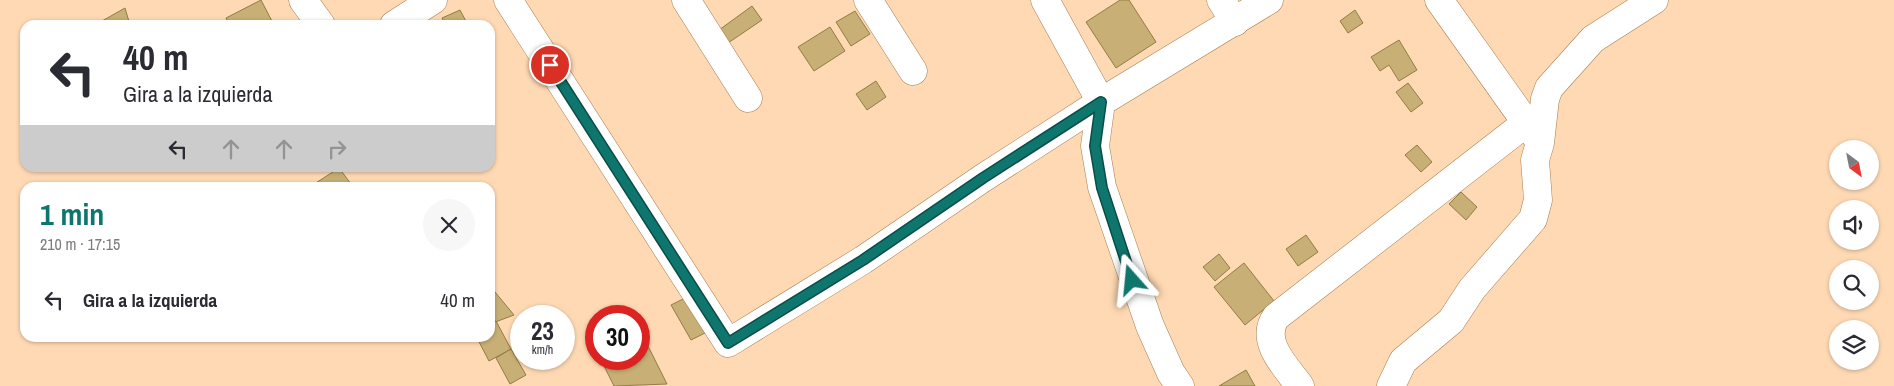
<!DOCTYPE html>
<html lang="es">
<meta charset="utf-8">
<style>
body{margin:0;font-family:"Archivo Narrow",sans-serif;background:#f7f7f7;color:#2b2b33;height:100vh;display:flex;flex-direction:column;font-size:19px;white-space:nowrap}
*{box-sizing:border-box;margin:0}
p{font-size:16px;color:#7c7c81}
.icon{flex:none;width:28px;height:28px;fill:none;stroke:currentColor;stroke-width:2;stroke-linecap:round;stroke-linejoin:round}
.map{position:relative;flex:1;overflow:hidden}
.drawer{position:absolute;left:20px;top:182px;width:475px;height:160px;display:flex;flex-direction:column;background:#fff;border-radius:15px;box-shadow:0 1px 4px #0004}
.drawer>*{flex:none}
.banner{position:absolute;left:20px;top:20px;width:475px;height:152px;border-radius:15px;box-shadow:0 1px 4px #0004;background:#fff;color:#2b2b33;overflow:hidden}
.needle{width:32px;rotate:148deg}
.tools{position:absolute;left:1829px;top:140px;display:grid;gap:10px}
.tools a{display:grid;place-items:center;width:50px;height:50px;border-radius:50%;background:#fff;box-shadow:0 1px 4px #0004;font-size:25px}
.speed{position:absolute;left:510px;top:305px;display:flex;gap:10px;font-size:25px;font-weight:700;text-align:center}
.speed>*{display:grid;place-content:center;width:65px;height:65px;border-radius:50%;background:#fff;box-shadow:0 1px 4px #0004;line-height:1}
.speed small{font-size:12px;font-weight:400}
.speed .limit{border:8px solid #d22;background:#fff;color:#111}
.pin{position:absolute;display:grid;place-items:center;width:42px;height:42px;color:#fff;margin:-21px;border:2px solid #fff;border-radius:50%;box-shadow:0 1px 5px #0007}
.me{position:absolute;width:55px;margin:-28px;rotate:342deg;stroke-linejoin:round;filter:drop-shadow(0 0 4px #0008)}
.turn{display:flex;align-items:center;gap:18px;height:105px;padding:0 20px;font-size:22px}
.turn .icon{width:65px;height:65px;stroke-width:2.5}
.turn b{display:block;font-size:35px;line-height:42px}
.lanes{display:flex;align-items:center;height:48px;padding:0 20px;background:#0003;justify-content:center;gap:25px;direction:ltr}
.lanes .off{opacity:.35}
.round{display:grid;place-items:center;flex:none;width:52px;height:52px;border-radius:26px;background:#f7f7f7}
.overview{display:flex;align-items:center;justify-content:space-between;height:85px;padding:0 20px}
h1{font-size:30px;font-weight:700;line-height:38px;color:#0f766e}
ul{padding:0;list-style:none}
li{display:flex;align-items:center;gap:15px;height:65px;padding:0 20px}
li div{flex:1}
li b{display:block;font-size:19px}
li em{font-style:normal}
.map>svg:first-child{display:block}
</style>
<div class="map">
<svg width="1894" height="386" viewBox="0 0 1894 386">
<rect width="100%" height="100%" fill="#ffd9b3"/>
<!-- building -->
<g fill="#c8af75" stroke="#937c42">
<polygon points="261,0 274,25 229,25 226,18"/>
<polygon points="1120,0 1129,0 1156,42 1116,68 1086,22"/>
<polygon points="752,6 762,20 728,43 719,30"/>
<polygon points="125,8 130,25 95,25"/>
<polygon points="460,10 468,25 445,25 442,18"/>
<polygon points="1355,10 1363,23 1348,33 1340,21"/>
<polygon points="855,11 870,34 851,46 836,22"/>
<polygon points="830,27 845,51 814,71 798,47"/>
<polygon points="1399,40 1417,70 1399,81 1389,65 1380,71 1371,57"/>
<polygon points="876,81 886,97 867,110 856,94"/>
<polygon points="1408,83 1423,103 1411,112 1396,92"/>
<polygon points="1417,145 1432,162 1421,172 1405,155"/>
<polygon points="339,168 354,188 308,188"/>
<polygon points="1461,192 1477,207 1466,220 1449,204"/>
<polygon points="1306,235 1318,252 1298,266 1286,249"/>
<polygon points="1219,254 1230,268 1215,281 1203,267"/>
<polygon points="1244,263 1274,301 1245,325 1214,287"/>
<polygon points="490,286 514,315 490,324"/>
<polygon points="687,297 707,332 691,340 671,305"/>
<polygon points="496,321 511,349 489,361 477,338 490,338 490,324"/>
<polygon points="648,346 667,384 614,386 603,364 608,359 639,359 639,347"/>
<polygon points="511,349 526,375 510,384 496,358"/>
<polygon points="1246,370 1255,386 1219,386"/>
</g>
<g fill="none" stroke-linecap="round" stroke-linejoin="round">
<!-- street casing -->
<g stroke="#a87e50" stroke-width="29">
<g id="street">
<polyline points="303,0 321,25"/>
<polyline points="508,0 728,343 863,260 983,178 1101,102 1269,0"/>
<polyline points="686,0 748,98"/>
<polyline points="868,0 913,71"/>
<polyline points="1045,0 1101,102 1095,146 1102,187 1150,326 1171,373 1180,386"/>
<polyline points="1221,0 1235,22"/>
<polyline points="1439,0 1537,138"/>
<polyline points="394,25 433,0"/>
<path d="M1300,386C1286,367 1259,341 1276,317L1526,123"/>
<polyline points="1391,386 1403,361 1451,321 1472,289 1533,219 1538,200 1535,160 1540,143 1545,99 1549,88 1593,39 1654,0"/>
</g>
</g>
<!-- street -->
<use href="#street" stroke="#fff" stroke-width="28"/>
</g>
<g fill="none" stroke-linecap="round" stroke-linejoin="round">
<!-- route casing -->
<g stroke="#0a4d48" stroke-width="12">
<polyline id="route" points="550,65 728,343 863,260 983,178 1101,102 1095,146 1102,188 1132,280"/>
</g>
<!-- route -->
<use href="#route" stroke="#0f766e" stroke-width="9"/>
</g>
</svg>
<div class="tools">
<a><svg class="needle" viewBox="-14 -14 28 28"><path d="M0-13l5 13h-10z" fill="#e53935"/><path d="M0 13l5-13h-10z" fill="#7c7c81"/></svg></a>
<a><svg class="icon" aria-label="sound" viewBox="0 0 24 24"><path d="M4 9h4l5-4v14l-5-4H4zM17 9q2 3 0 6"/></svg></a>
<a><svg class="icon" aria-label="search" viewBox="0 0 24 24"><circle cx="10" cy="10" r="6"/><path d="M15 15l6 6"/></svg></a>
<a><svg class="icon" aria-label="layers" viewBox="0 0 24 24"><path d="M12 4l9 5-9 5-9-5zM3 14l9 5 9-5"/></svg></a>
</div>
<div class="speed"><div>23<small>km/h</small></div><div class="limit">30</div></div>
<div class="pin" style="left:550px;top:65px;background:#d93025"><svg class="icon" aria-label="arrive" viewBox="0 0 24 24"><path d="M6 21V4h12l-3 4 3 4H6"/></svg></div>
<svg class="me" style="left:1132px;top:280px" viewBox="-20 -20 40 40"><path d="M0-17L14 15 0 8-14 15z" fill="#0f766e" stroke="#fff" stroke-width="4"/></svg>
<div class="banner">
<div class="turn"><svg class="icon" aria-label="left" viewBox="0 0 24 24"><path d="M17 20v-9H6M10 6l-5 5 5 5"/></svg><div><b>40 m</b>Gira a la izquierda</div></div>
<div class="lanes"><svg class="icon" aria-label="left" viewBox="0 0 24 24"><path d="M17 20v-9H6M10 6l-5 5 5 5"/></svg><svg class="icon off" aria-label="ahead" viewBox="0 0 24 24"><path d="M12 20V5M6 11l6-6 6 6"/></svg><svg class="icon off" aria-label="ahead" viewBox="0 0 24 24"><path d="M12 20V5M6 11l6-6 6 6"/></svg><svg class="icon off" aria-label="right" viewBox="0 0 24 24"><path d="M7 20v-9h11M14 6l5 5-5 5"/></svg></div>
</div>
<section class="drawer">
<div class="overview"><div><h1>1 min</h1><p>210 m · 17:15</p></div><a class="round"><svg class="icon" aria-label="close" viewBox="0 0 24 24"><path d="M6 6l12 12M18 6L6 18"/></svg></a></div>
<ul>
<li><svg class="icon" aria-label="left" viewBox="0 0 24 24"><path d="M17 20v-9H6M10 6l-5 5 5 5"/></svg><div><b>Gira a la izquierda</b></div><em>40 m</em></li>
</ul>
</section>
</div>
